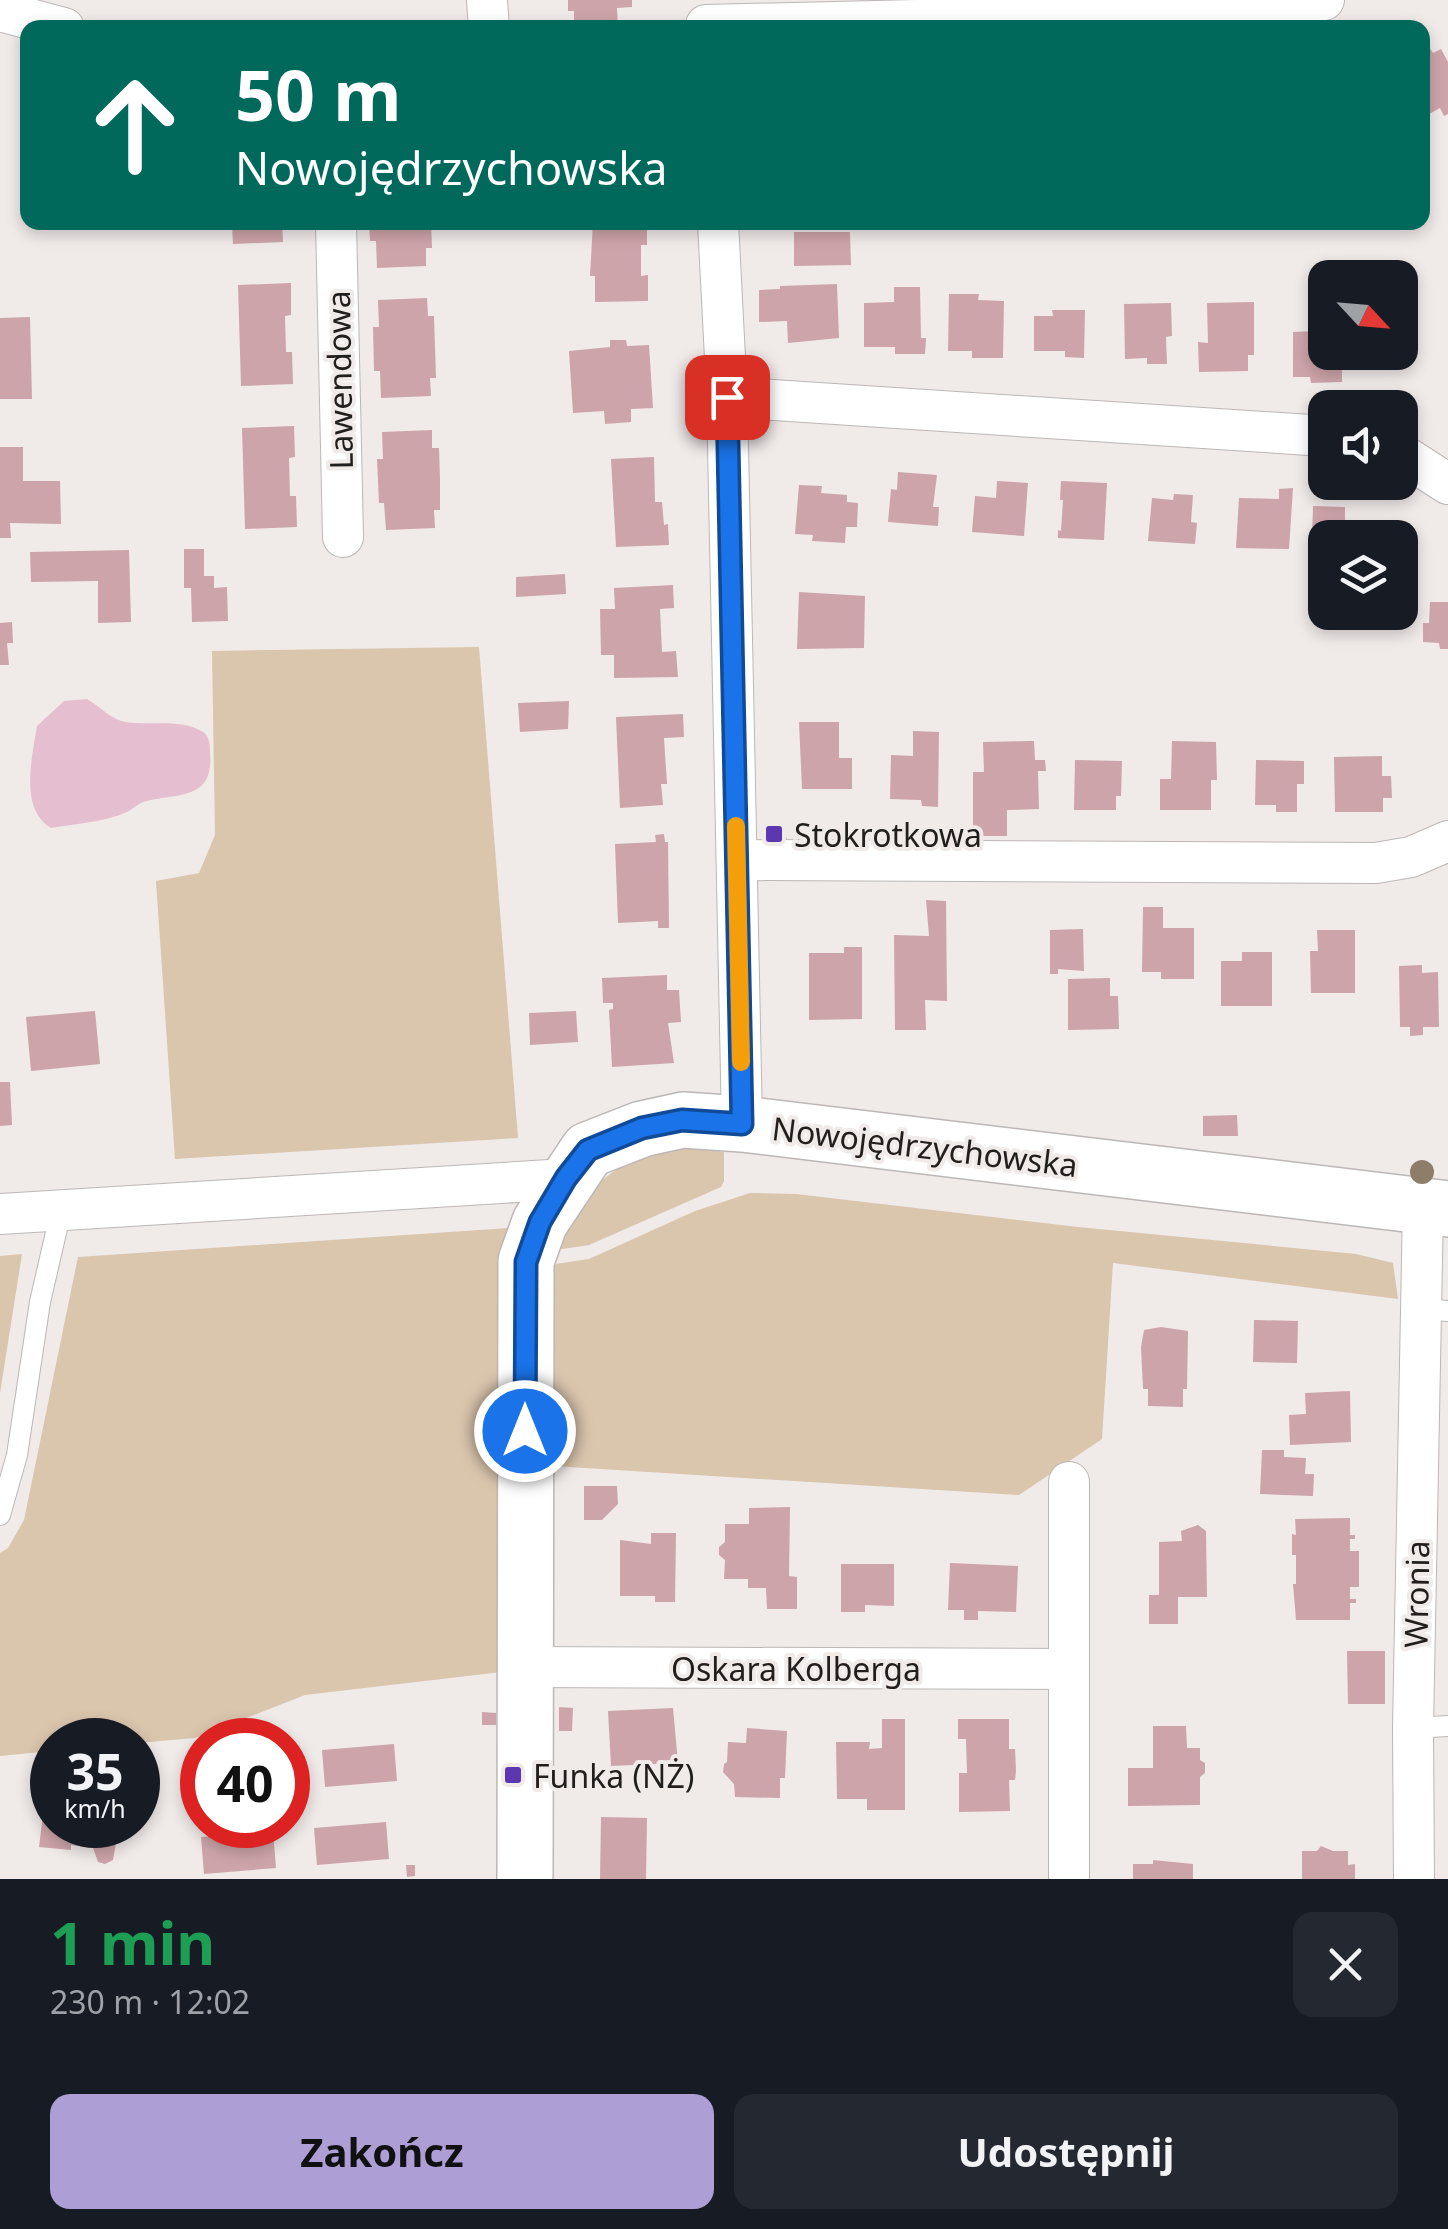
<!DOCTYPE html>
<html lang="pl">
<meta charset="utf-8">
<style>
body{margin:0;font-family:"Noto Sans",sans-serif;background:#242831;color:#f1f3f6;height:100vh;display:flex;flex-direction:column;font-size:38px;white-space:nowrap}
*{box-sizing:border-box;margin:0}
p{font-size:32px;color:#9ea1a6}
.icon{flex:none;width:55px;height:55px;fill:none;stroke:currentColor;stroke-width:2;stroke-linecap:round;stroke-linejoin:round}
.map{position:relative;height:1879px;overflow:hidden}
.drawer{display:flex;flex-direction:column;background:#171b24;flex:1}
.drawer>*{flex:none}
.guide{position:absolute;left:20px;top:20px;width:1410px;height:210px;border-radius:20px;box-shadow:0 5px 15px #0003;background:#00695c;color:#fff;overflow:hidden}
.needle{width:65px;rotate:116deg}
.buttons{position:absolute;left:1308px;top:260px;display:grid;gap:20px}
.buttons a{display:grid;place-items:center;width:110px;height:110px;border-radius:20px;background:#171b24;box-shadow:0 5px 15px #0003;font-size:50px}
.speed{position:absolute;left:30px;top:1718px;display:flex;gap:20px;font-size:50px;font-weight:700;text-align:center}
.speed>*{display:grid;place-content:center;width:130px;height:130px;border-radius:50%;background:#171b24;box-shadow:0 5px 15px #0003;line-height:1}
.speed small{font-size:25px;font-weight:400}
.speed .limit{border:15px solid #d22;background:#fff;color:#111}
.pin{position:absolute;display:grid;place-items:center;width:85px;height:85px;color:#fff;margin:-42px;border-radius:20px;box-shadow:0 5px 15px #0006}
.me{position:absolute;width:110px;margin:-55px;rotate:0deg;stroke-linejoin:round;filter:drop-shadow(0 0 8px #0008)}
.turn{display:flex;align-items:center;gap:35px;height:210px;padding:0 50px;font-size:45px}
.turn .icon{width:130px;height:130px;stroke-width:2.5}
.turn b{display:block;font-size:70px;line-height:85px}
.round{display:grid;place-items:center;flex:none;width:105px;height:105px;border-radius:20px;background:#242831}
.summary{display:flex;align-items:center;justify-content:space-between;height:170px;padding:0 50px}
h1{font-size:60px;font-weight:700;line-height:75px;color:#1e9e55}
.cta{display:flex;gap:20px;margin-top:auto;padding:20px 50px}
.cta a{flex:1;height:115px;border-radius:20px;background:#ae9ed6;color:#111;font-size:40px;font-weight:700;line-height:115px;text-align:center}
.cta a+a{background:#242831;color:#f1f3f6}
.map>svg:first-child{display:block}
</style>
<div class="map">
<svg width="1448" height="1879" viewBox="0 0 1448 1879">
<rect width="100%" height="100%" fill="#f0eae9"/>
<!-- green -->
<g fill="#dac5ad">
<polygon points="479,647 518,1138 175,1159 156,881 199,873 215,835 212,651"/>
<path d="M696,1146V1149L724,1152V1181L721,1187L589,1245L556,1250C589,1179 617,1156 696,1146Z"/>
<polygon points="750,1193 796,1194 1078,1227 1356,1254 1393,1263 1398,1299 1113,1263 1102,1439 1019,1495 553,1466 553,1269 556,1264 589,1259 695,1211"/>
<polygon points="509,1228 510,1671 305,1695 195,1738 138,1743 138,1740 52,1740 52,1751 0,1756 0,1553 8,1548 24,1520 78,1257"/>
<polygon points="22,1254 0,1393 0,1256"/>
</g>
<!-- water -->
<path fill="#e5bfcf" d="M87,699C100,706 111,720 126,722C149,726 182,718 203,732C210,737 210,745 210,753C214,800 179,793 147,801C140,802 134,808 127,812C104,822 75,824 51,828C19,809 32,758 37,726L64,701Z"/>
<!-- building -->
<g fill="#cda4a9">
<polygon points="568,0 632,0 632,7 617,8 618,28 574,28 574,11 568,11"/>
<polygon points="1429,47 1433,53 1441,49 1448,62 1448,114 1444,116 1440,108 1422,118 1422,51"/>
<polygon points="226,222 282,222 283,242 233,244 232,226 226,226"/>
<polygon points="369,222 431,222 432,248 426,248 426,266 377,268 376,241 370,241"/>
<polygon points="593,222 647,222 647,245 641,245 641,276 648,275 648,301 595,302 595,276 590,276"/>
<polygon points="794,232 850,232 851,265 794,266"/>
<polygon points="291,283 291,315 285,316 286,352 292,352 293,384 241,386 238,285"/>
<polygon points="837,284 839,338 788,343 787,321 759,322 759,290 780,289 780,286"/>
<polygon points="894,287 920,287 921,338 926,338 925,354 895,354 895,347 864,347 864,303 894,302"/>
<polygon points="949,294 979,294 978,300 1004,301 1003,358 972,358 972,351 948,351"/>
<polygon points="427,298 428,316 434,316 436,378 430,378 431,396 381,398 380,371 374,371 373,327 379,327 378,300"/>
<polygon points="1254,302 1254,355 1248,355 1248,371 1199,372 1198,342 1208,343 1207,303"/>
<polygon points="1171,303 1172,336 1166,337 1167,364 1147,364 1147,358 1125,359 1124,304"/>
<polygon points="1052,310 1085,310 1084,358 1065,357 1065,351 1034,351 1034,316 1053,316"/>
<polygon points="30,317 32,399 0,399 0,318"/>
<polygon points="1315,328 1325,331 1325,352 1342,352 1342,382 1311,383 1310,377 1293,377 1293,332 1315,331"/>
<polygon points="610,340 626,340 627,346 649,345 653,408 631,409 631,422 605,424 604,411 573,413 569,351 610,347"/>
<polygon points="294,426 295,457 289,458 290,496 296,496 297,527 245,529 242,428"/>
<polygon points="432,430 432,448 439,448 440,479 440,510 434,510 435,528 386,530 384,503 379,503 377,459 383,459 382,432"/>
<polygon points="0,447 23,447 23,481 60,481 61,524 10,523 11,538 0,538"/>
<polygon points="654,457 655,502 662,502 664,525 668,524 669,545 616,547 611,459"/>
<polygon points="898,472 937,475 933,507 939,507 938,526 888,522 891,489 897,490"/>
<polygon points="997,481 1028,483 1024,536 972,532 975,496 996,498"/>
<polygon points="1061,481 1107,483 1104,540 1058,538 1058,530 1061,531 1063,500 1060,500"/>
<polygon points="799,485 822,486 821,493 847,495 847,502 858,503 857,527 846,527 845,543 812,541 813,535 795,534"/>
<polygon points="1293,488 1289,549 1236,548 1239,498 1279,499 1279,489"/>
<polygon points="1174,494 1193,495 1191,522 1197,523 1195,544 1148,541 1152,498 1173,500"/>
<polygon points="1313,506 1345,507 1345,522 1375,523 1375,538 1325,538 1325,574 1311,574"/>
<polygon points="184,549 204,549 204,576 214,576 214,588 227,587 228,621 192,622 191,588 184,588"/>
<polygon points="129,550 131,622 98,623 98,581 31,582 30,552"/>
<polygon points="565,574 566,594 516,597 516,577"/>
<polygon points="673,585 674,608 660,609 662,652 676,651 678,677 614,678 614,655 601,655 600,609 615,609 614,588"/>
<polygon points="799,592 865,596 864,648 797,649"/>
<polygon points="1430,602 1448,602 1448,649 1440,649 1439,643 1423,642 1423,623 1429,623"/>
<polygon points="12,622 13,643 7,643 9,665 0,665 0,623"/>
<polygon points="569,701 568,729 520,732 518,703"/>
<polygon points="683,714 684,737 664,738 667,784 661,784 663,805 620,808 616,717"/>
<polygon points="799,722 839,722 839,758 852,758 852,789 802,789"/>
<polygon points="913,731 939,732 938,807 922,806 921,800 890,799 891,755 913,756"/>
<polygon points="1034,741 1035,760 1045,760 1046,771 1038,771 1039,809 1007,810 1007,836 973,836 973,772 984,772 983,742"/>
<polygon points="1172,741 1216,742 1217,780 1211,780 1211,810 1160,810 1160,779 1171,779"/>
<polygon points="1382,756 1382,776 1391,776 1392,798 1383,798 1383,812 1335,812 1334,757"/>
<polygon points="1075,760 1122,761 1121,796 1116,796 1116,810 1074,810"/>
<polygon points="1256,760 1304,761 1304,784 1297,784 1297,812 1276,812 1276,805 1255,805"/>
<polygon points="771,823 787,838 779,846 763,831"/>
<polygon points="664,834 665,842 668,842 669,928 658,928 658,921 618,923 615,844 656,842 655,835"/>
<polygon points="926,900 946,901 947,1001 925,1000 926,1030 895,1030 894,935 929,936"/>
<polygon points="1143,907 1163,907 1163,928 1194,928 1194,979 1161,979 1161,972 1142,972"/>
<polygon points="1083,929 1084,971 1058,969 1058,974 1050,974 1050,930"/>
<polygon points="1317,930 1355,930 1355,993 1311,993 1310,951 1318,951"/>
<polygon points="844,947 862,947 862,1019 809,1020 809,953 844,953"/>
<polygon points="1242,952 1272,952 1272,1006 1221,1006 1221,961 1242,961"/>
<polygon points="1422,965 1422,973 1438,972 1439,1027 1423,1027 1423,1035 1410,1036 1410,1027 1400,1027 1399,966"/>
<polygon points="667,975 667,990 679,990 681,1022 668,1023 674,1063 612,1067 609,1010 613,1009 613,1003 603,1003 602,978"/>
<polygon points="1110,978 1110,996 1118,996 1119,1029 1068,1030 1068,979"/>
<polygon points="95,1011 100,1064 31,1071 26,1017"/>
<polygon points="576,1011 578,1042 530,1045 529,1013"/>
<polygon points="0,1082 10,1082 12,1125 0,1126"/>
<polygon points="1237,1115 1238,1136 1203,1136 1203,1116"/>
<polygon points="1254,1320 1298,1321 1297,1363 1253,1362"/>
<polygon points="1161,1327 1188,1331 1187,1389 1183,1389 1183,1407 1148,1406 1148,1389 1143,1389 1141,1347 1144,1330"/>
<polygon points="1350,1391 1351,1442 1290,1445 1289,1415 1306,1414 1305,1393"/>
<polygon points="1262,1450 1284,1450 1284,1457 1306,1458 1305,1474 1314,1474 1313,1496 1260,1494"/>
<polygon points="584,1486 617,1486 618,1504 602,1520 584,1520"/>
<polygon points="790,1507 789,1576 797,1577 797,1609 767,1609 766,1588 748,1588 748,1579 724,1579 725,1560 719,1555 719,1547 725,1542 725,1524 749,1524 749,1508"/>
<polygon points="1350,1518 1350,1535 1355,1535 1355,1539 1350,1539 1350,1551 1359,1551 1359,1587 1350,1587 1350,1599 1356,1599 1356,1603 1350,1603 1350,1620 1296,1620 1293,1584 1296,1584 1296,1555 1292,1555 1292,1534 1296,1535 1295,1519"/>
<polygon points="1198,1525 1206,1531 1207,1597 1178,1597 1178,1624 1149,1624 1149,1595 1159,1595 1159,1542 1182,1541 1181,1531"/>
<polygon points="651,1533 676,1533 675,1602 655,1602 655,1596 620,1596 620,1540 651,1544"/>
<polygon points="950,1563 1018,1566 1016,1612 978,1611 978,1620 964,1620 964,1610 948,1610"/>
<polygon points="841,1564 894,1564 894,1606 865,1605 865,1612 841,1612"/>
<polygon points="1347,1651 1385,1651 1385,1704 1348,1704"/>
<polygon points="559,1707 573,1708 572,1731 559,1731"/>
<polygon points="673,1708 678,1763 611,1766 608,1711"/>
<polygon points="482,1712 496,1713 496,1725 482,1725"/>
<polygon points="882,1719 905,1719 905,1810 867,1810 867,1799 837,1799 836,1742 870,1742 869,1749 882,1748"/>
<polygon points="958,1719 1009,1719 1009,1749 1015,1749 1016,1771 1015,1780 1009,1780 1010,1811 959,1812 959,1773 967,1773 966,1739 958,1739"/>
<polygon points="1153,1726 1186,1726 1187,1748 1200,1748 1200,1760 1205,1763 1205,1773 1200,1777 1200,1805 1128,1806 1128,1768 1153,1768"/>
<polygon points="747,1728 787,1731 785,1778 780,1778 780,1798 735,1797 734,1784 723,1772 724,1764 727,1762 728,1742 746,1743"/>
<polygon points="394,1744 397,1781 325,1787 322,1750"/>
<polygon points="46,1789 52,1790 52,1825 119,1825 113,1860 105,1864 98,1862 93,1848 71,1845 71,1850 39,1847"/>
<polygon points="601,1817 647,1818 646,1879 600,1879"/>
<polygon points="386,1822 389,1859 317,1865 314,1828"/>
<polygon points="273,1831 276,1868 204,1874 201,1837"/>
<polygon points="1321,1846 1333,1851 1348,1851 1348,1865 1355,1864 1355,1879 1302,1879 1302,1851 1317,1851"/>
<polygon points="1153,1860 1193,1864 1193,1879 1133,1879 1133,1864 1153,1864"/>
<polygon points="406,1865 415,1865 415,1876 407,1877"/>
</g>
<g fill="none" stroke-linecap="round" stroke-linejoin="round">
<!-- lane casing -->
<g stroke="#bcb7b6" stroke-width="22">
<g id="lane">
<polyline points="1422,1309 1448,1311"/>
<polyline points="0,1515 17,1455 40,1302 61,1211"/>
<polyline points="1413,1728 1448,1726"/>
</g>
</g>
<!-- street casing -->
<g stroke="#bcb7b6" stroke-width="42">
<g id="street">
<polyline points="487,0 489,28"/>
<polyline points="0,11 64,28"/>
<polyline points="706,25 1255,12 1324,0"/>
<polyline points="336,222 343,537"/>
<polyline points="718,222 727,397 742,1124"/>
<polyline points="727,397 1325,436"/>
<polyline points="1400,453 1448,484"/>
<polyline points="737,860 1376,863 1411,857 1448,841"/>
<polyline points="0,1214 566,1179"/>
<polyline points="524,1667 1068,1669"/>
<polyline points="1069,1879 1069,1482"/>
<polyline points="1414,1879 1413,1728 1423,1207"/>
</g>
</g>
<!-- secondary casing -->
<g stroke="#bcb7b6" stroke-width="58">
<polyline id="secondary" points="525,1879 526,1261 540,1222 588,1150 642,1129 683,1120 742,1124 1448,1209"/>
</g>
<!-- lane -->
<use href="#lane" stroke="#fff" stroke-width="20"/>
<!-- street -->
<use href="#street" stroke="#fff" stroke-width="40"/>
<!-- secondary -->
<use href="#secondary" stroke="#fff" stroke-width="55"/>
</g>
<!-- trees -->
<circle fill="#8e7d69" cx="1422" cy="1172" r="12"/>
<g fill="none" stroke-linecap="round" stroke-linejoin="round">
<!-- route casing -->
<g stroke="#114b97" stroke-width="25">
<polyline id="route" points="525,1431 526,1262 540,1222 566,1178 588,1150 642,1128 682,1120 742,1124 727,397"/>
</g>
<!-- route -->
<use href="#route" stroke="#1a73e8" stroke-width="18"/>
<!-- slow -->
<polyline stroke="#f59e0b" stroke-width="18" points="736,826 741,1062"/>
</g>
<!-- markers -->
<g fill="#5c37af" stroke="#f0eae9" stroke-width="4">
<rect x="764" y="824" width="20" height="20" rx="5"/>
<rect x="503" y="1765" width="20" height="20" rx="5"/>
</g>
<g text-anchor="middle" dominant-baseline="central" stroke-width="8" stroke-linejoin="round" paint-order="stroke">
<!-- street labels -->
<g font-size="32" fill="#211f1e" stroke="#f0eae9">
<text transform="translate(339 380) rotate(-91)">Lawendowa</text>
<text transform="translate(925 1146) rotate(7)">Nowojędrzychowska</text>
<text transform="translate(1416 1594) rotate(-89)">Wronia</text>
<text x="796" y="1668">Oskara Kolberga</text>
</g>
<!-- poi labels -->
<g font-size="32" fill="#211f1e" stroke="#f0eae9" text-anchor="start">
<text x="794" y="834">Stokrotkowa</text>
<text x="533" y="1775">Funka (NŻ)</text>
</g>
</g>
</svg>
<div class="buttons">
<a><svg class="needle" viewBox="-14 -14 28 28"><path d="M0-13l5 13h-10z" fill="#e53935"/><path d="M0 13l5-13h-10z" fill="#9ea1a6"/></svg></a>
<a><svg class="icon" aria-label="sound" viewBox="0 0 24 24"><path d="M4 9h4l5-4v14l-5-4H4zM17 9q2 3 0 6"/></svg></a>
<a><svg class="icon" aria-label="layers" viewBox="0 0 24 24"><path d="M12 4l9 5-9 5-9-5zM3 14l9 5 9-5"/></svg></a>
</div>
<div class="speed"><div>35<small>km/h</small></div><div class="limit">40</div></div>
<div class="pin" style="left:727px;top:397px;background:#d93025"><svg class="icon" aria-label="arrive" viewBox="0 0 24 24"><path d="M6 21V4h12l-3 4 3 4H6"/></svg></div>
<svg class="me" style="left:525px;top:1431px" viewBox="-20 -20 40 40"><circle r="17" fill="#1a73e8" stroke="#fff" stroke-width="3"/><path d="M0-11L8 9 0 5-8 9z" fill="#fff"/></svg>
<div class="guide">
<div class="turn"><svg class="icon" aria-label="ahead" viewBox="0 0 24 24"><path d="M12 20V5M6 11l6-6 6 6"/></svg><div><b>50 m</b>Nowojędrzychowska</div></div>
</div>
</div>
<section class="drawer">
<div class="summary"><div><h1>1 min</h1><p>230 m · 12:02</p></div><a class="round"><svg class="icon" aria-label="close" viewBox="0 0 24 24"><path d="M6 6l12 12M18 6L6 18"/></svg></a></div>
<div class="cta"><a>Zakończ</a><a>Udostępnij</a></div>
</section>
